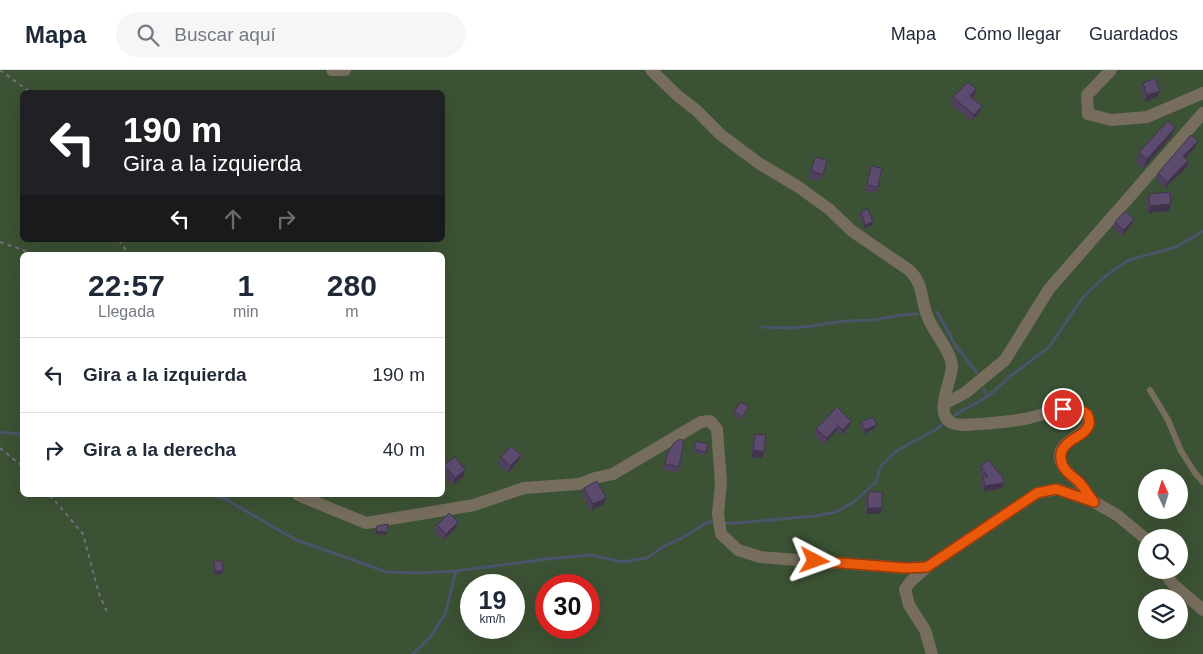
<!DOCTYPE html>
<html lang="es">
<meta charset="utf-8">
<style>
body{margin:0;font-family:Helvetica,sans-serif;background:#f6f6f7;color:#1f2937;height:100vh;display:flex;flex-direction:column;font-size:19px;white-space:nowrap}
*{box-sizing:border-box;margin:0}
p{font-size:16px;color:#747a83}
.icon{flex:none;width:28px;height:28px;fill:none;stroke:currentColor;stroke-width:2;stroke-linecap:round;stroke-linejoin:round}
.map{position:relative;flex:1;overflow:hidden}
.drawer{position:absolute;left:20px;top:182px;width:425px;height:245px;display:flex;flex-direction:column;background:#fff;border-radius:8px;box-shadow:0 5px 20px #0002}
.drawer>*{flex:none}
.banner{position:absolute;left:20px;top:20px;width:425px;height:152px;border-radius:8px;box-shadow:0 5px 20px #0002;background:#202124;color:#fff;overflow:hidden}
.needle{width:32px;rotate:356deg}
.tools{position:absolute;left:1138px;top:399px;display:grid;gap:10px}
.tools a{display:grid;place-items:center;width:50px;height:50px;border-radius:50%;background:#fff;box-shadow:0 5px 20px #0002;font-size:25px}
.speed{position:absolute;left:460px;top:504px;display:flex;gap:10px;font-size:25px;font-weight:700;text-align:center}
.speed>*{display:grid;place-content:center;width:65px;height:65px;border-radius:50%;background:#fff;box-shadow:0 5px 20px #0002;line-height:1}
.speed small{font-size:12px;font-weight:400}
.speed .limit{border:8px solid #d22;background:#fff;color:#111}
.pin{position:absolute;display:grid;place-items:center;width:42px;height:42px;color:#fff;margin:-21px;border:2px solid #fff;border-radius:50%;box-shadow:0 1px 5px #0007}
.me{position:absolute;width:55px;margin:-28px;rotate:94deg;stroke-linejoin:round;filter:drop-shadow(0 0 4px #0008)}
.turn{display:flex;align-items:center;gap:18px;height:105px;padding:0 20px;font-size:22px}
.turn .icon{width:65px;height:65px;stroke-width:2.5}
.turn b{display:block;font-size:35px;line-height:42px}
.lanes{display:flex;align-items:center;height:48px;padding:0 20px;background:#0003;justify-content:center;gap:25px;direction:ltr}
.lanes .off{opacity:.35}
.eta{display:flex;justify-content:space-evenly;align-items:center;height:85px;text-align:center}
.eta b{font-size:30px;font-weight:700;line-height:35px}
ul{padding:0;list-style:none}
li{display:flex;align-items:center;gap:15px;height:75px;padding:0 20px;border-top:1px solid #e0e1e3}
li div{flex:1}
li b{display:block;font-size:19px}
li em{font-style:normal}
header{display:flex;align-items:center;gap:30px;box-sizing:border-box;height:70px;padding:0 25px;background:#fff;border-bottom:1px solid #e0e1e3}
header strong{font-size:24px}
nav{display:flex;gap:28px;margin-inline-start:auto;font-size:18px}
.search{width:350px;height:45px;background:#f6f6f7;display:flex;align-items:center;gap:12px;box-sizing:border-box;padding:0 18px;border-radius:28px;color:#747a83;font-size:19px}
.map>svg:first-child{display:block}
</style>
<header>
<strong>Mapa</strong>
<div class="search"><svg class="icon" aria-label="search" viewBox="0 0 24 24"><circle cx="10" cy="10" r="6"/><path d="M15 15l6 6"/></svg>Buscar aquí</div>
<nav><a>Mapa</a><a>Cómo llegar</a><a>Guardados</a></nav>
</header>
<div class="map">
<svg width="1203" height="584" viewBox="0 0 1203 584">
<rect width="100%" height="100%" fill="#2f283a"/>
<!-- green -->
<path fill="#3c5234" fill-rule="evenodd" d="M0,0H1203V584H0ZM22,22H442V170H22ZM22,185H442V425H22ZM1146,408H1179V440H1146ZM1146,468H1179V500H1146ZM471,515H514V558H471ZM546,515H589V558H546ZM1146,528H1179V560H1146Z"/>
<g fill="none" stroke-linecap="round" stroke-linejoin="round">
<!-- stream -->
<g stroke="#4a546b" stroke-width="3">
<polyline points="937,242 956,276 977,303"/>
<polyline points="762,257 790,258 812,256 845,251 875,250 902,245 917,244"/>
<polyline points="984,319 987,327"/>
<polyline points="950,349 958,343 987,327 1012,305 1049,277 1083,227 1104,207 1129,190 1176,177 1203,161"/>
<polyline points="0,362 22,364"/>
<polyline points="214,425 225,429 296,470 387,502 419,503 456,501 547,489 591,485 622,492 647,488 663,477 682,468 708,452 717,453"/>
<polyline points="723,453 737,453 815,446 836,442 855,431 876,412 881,396 896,381 937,359 945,352"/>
<polyline points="413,584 432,565 445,544 456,501"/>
</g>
<!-- path -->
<g stroke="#736d7d" stroke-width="2" stroke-dasharray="4 4" stroke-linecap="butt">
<polyline points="0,0 30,22"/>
<polyline points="119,170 129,185"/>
<polyline points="0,172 37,185"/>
<polyline points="0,378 22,396"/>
<polyline points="50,425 83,464 99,524 107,542"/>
</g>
<!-- service -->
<polyline stroke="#776d5d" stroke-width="6" points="1150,320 1168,350 1181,381 1195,403 1203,412"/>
<!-- minor -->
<g stroke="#776d5d" stroke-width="12">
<polyline points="332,0 345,0"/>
<path d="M651,0L678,26L696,40L721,65L760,94L797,116L829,139L852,161L909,200C924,214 920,227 927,245C932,261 951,280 952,296C952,311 933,344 952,353C960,356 969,355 978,354C993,353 1009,352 1024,349C1045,345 1068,332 1087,344L1089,353C1084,364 1074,366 1066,374C1050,390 1069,403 1079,413C1085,419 1089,426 1094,432"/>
<polyline points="1111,0 1087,25 1088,44 1111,50 1147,47 1203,23"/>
<polyline points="944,334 965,323 1005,290 1049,219 1203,43"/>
<polyline points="298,425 366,453 474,435 524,418 579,414 595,408 613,404 701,352 710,351 717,359 721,413 718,444 721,464 738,480 760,487 906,498 927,497"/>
<polyline points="1162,500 1174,515 1203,540"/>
<polyline points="932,584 925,560 909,535 905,519 911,511 927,497 1037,423 1057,419 1094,432 1117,445 1146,469"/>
</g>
</g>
<!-- wall -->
<g fill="#4f405f">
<polygon points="1143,13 1157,27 1145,32 1141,19"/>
<polygon points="976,19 974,26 972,28 979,43 971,51 951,34 953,27"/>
<polygon points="1171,67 1143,99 1136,92 1139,82"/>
<polygon points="1195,78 1185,88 1186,98 1165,118 1156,109 1158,103"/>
<polygon points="815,87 823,105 820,111 808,108"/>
<polygon points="871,96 878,117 876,123 865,121 869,103"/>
<polygon points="1149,124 1171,134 1169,141 1148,143 1146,131"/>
<polygon points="861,141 873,152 872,155 864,158 859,145"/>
<polygon points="1134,149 1131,155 1122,166 1113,158 1115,152"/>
<polygon points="749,337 747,340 741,350 733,345 734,341"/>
<polygon points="837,337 849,356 841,366 836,361 825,374 814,365 816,359"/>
<polygon points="861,352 875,358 864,364 860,356"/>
<polygon points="755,364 764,382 762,388 751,387 753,371"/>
<polygon points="696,371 706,382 705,385 693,382"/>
<polygon points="667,384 679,397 677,402 663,400"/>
<polygon points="521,385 518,391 508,403 498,394 501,387"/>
<polygon points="444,395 463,407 452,415 442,402 442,399"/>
<polygon points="981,396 1004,413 1002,418 983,422 981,413 983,408 979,402"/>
<polygon points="584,418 606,428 604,434 591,441 582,424"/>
<polygon points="868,422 882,438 880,444 866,444 866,429"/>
<polygon points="437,455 455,459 443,470 434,461"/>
<polygon points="214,491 222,504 214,505 213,495"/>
</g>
<!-- shaded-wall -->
<g fill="#40344d">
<polygon points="976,19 974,26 967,32 970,26"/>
<polygon points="1160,21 1157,27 1145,32 1147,25"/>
<polygon points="982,36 979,43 971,51 974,45"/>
<polygon points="1175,58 1171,67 1143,99 1147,89"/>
<polygon points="1198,71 1195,78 1180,93 1183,86"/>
<polygon points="1188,91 1186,98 1165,118 1167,112"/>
<polygon points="1171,134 1169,141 1148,143 1150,136"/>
<polygon points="1134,149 1131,155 1122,166 1124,160"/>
<polygon points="873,152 872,155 864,158 865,155"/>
<polygon points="851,351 849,356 841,366 843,360"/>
<polygon points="877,355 875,358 864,364 865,360"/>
<polygon points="838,356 836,361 825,374 827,368"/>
<polygon points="753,380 764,382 762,388 751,387"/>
<polygon points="521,385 518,391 508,403 510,396"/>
<polygon points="465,400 463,407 452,415 455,408"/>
<polygon points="1004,413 1002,418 983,422 985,416"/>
<polygon points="606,428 604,434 591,441 593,434"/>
<polygon points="868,438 882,438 880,444 866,444"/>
<polygon points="458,452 455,459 443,470 446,464"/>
<polygon points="376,461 387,462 386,465 375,464"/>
<polygon points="215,501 223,501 222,504 214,505"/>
</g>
<!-- building -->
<g fill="#5c4b6e" stroke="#40344d">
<polygon points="1155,8 1160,21 1147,25 1143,13"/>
<polygon points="968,12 976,19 970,26 982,36 974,45 953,27"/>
<polygon points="1168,51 1175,58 1147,89 1139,82"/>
<polygon points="1191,65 1198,71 1183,86 1188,91 1167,112 1158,103"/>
<polygon points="815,87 827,90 823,105 811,101"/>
<polygon points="871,96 882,98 878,117 867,115"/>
<polygon points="1170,122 1171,134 1150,136 1149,124"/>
<polygon points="868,139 873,152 865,155 861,141"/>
<polygon points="1125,141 1134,149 1124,160 1115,152"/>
<polygon points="741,332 749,337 742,347 734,341"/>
<polygon points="837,337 851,351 843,360 838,356 827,368 816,359"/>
<polygon points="873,347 877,355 865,360 861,352"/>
<polygon points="755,364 766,365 764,382 753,380"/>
<polygon points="680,369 684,371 679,397 665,394 667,384 674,373"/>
<polygon points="696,371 708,374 706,382 694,379"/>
<polygon points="511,376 521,385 510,396 501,387"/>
<polygon points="455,387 465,400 455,408 444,395"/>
<polygon points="989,390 1000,405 1002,404 1004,413 985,416 983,407 988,407 981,396"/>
<polygon points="597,411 606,428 593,434 584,418"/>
<rect x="868" y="422" width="14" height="16"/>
<polygon points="449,443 458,452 446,464 437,455"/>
<polygon points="388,454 387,462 376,461 377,456"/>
<polygon points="214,491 222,491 223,501 215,501"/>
</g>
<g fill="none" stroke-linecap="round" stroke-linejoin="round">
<!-- route casing -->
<g stroke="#983908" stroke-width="12">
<path id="route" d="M815,491L906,498L927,497L1037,423L1056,419L1094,432C1089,426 1085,419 1080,413C1073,406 1062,401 1061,389C1060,384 1062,379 1066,375C1071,369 1079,367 1085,361C1088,358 1090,355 1089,350C1088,338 1073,339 1063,339"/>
</g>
<!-- route -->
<use href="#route" stroke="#ea580c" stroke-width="9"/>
</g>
</svg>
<div class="tools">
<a><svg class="needle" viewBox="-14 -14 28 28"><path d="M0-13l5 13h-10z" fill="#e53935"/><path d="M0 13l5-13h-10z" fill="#747a83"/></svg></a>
<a><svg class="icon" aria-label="search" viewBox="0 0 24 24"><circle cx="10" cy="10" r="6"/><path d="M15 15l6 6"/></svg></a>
<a><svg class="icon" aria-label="layers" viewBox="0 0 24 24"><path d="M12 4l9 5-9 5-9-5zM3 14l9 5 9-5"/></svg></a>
</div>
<div class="speed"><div>19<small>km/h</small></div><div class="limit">30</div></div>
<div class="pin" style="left:1063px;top:339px;background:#d93025"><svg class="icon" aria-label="arrive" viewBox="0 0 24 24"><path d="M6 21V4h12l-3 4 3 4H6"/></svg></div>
<svg class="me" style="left:815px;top:491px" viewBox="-20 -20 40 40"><path d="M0-17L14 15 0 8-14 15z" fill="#ea580c" stroke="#fff" stroke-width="4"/></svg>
<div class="banner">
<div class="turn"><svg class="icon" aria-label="left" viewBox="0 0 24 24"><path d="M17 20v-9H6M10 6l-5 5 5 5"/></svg><div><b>190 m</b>Gira a la izquierda</div></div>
<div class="lanes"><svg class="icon" aria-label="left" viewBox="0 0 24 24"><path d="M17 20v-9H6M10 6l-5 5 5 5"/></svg><svg class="icon off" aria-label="ahead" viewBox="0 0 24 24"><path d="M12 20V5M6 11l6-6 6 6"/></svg><svg class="icon off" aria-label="right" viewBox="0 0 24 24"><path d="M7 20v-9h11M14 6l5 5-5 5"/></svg></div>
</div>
<section class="drawer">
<div class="eta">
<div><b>22:57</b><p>Llegada</p></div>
<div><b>1</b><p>min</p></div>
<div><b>280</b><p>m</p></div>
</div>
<ul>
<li><svg class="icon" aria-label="left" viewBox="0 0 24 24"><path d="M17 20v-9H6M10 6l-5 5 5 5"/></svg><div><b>Gira a la izquierda</b></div><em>190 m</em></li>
<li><svg class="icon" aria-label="right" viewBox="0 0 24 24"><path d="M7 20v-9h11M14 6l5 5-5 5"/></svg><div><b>Gira a la derecha</b></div><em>40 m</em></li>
</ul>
</section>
</div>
